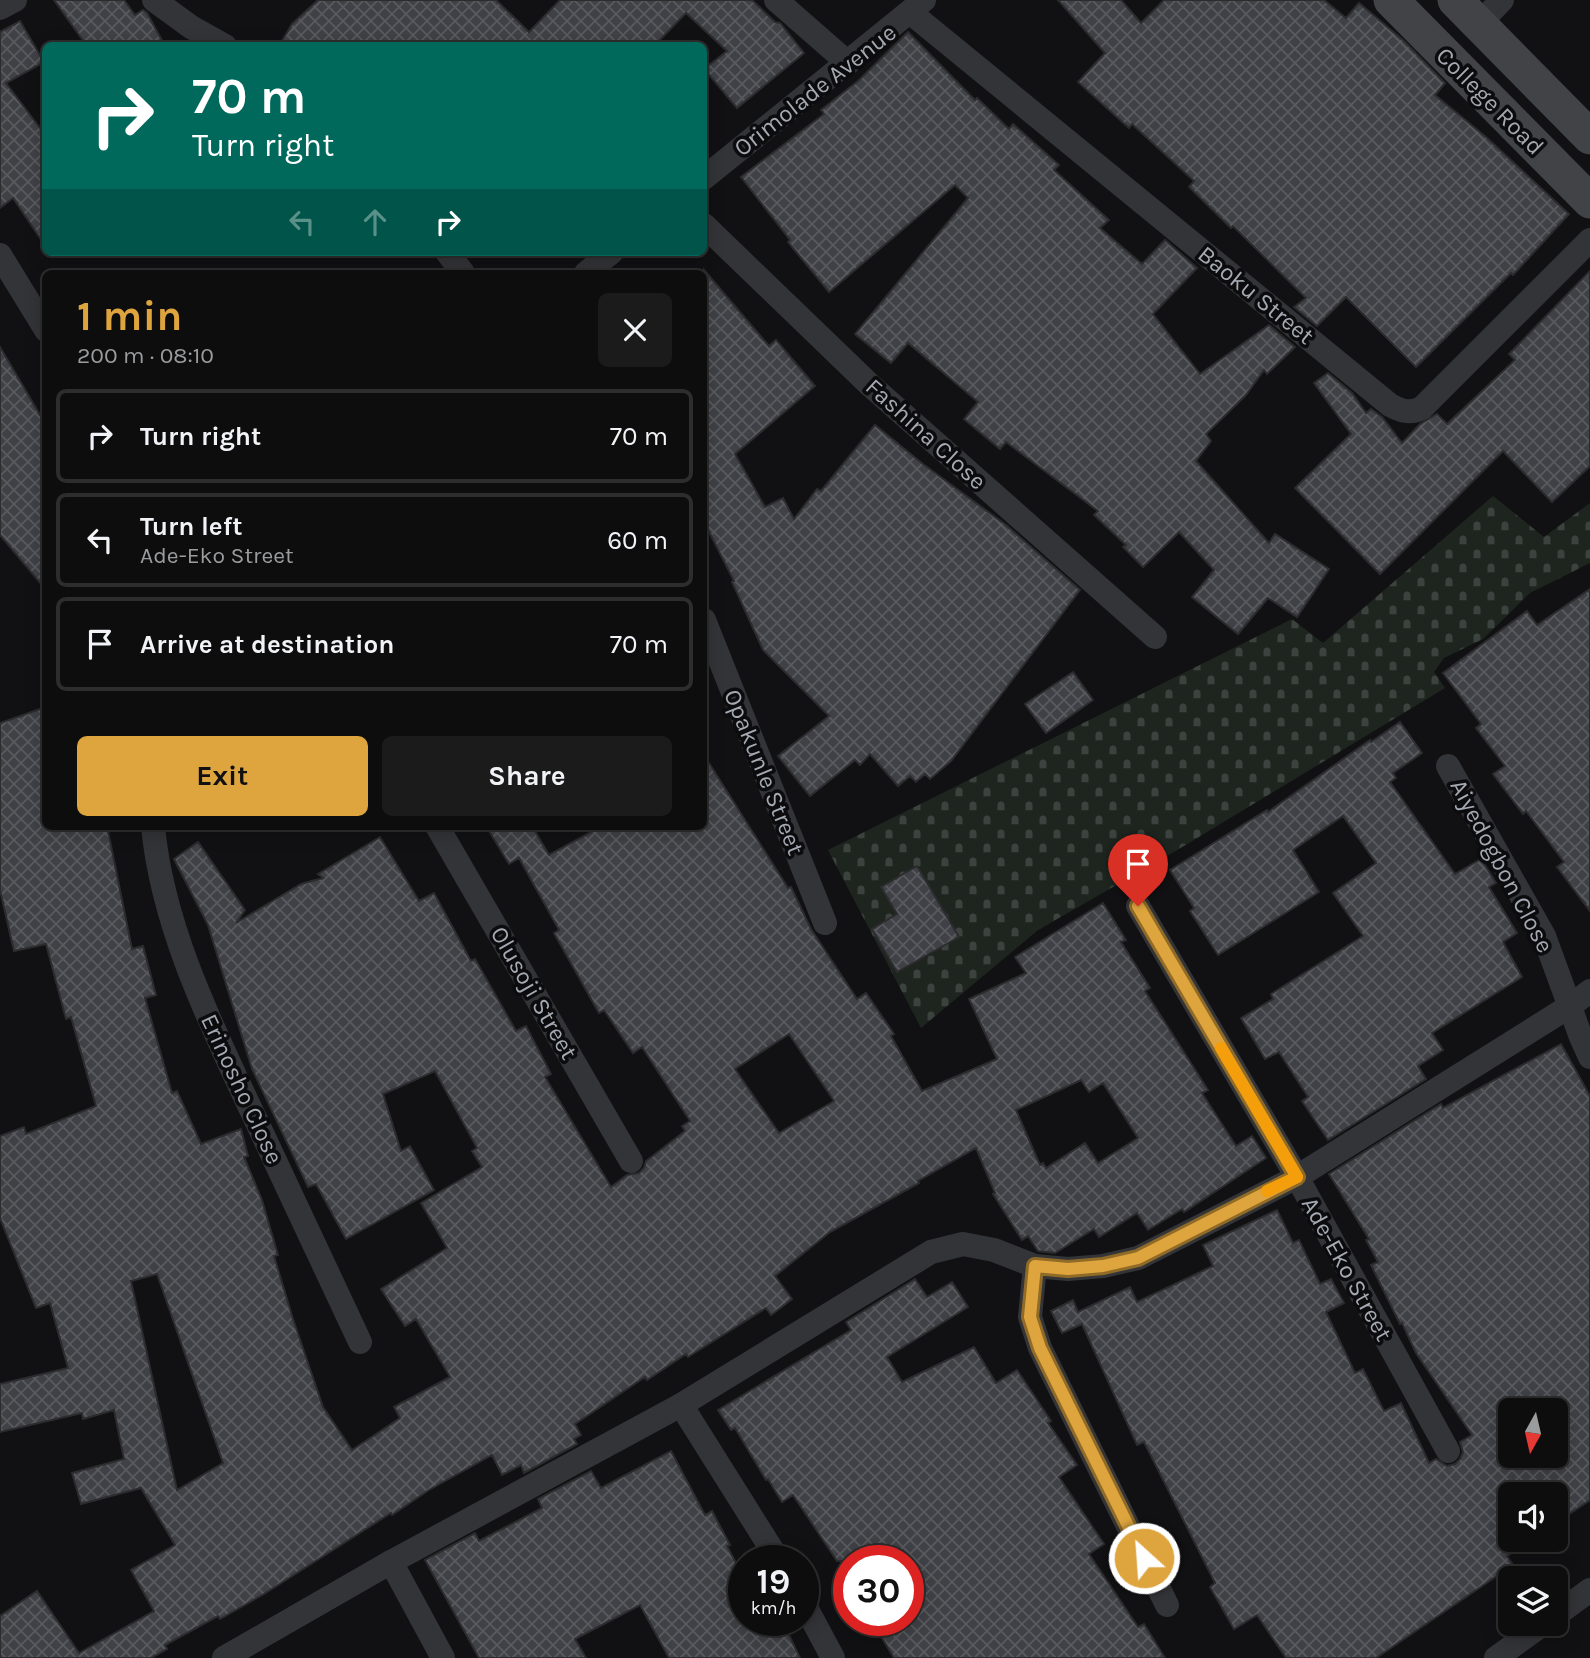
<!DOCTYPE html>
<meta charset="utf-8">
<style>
body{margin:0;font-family:Karla,sans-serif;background:#1b1b1c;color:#f1f3f6;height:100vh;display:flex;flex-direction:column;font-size:26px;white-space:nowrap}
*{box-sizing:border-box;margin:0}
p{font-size:23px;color:#9a9c9e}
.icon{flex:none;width:38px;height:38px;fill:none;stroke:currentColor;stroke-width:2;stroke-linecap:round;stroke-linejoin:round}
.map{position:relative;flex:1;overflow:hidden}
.details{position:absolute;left:42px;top:270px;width:665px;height:560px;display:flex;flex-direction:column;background:#0d0d0e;border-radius:10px;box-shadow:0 4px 18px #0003,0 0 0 2px #2d2d2e}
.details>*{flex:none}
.hud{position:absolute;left:42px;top:42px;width:665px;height:214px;border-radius:10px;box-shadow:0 4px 18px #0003,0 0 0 2px #2d2d2e;background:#00695c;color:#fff;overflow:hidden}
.needle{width:46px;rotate:188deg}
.buttons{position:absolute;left:1498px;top:1398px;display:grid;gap:14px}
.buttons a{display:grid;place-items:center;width:70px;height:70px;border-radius:10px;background:#0d0d0e;box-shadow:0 4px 18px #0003,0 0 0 2px #2d2d2e;font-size:35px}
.speed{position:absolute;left:728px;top:1545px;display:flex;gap:14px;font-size:35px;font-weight:700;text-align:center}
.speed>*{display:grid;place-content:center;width:91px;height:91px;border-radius:50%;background:#0d0d0e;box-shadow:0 4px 18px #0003,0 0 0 2px #2d2d2e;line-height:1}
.speed small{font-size:18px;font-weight:400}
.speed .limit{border:10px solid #d22;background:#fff;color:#111}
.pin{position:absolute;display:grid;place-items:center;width:60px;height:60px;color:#fff;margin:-72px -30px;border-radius:50% 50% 50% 0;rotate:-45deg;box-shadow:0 0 7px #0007}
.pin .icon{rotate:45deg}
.me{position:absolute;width:77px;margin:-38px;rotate:334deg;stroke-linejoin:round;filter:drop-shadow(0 0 5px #0008)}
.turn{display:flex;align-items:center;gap:24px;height:147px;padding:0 35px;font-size:32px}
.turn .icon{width:91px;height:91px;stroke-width:2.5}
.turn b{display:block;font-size:49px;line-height:60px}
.lanes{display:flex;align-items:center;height:66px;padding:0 35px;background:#0003;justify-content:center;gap:35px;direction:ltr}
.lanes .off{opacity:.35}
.round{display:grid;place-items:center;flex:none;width:74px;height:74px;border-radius:10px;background:#1b1b1c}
.overview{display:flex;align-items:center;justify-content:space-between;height:119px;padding:0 35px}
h1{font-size:42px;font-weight:700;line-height:52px;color:#dea53e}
.cta{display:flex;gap:14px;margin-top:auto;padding:14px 35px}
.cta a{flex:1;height:80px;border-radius:10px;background:#dea53e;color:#111;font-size:28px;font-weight:700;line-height:80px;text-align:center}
.cta a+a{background:#1b1b1c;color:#f1f3f6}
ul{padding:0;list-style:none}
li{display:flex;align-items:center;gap:21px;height:94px;margin:0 14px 10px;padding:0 21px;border:4px solid #2d2d2e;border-radius:10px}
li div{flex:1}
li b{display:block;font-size:26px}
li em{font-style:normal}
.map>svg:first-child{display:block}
</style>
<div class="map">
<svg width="1590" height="1658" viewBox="0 0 1590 1658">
<defs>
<pattern id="cemetery-stones" width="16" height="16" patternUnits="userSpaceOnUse" patternTransform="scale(1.75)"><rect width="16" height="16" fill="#1e251f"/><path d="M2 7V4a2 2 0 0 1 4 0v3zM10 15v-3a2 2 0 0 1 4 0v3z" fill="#3c423d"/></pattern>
<pattern id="building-cross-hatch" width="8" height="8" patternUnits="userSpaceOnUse" patternTransform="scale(1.75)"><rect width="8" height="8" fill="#404146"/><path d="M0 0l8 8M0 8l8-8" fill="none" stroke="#595a5e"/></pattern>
</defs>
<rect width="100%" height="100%" fill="#111113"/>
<!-- cemetery -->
<polygon fill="url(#cemetery-stones)" points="1493,496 1544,537 1590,503 1590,563 1530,593 1483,639 1444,658 1434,672 1445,688 1174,852 1038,930 921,1028 828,850 1292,619 1323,643"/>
<!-- building -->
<g fill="url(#building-cross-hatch)" stroke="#2c2c2e" stroke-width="2" fill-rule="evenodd">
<polygon points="54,0 124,0 135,15 143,10 147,13 165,46 87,46"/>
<polygon points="318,0 496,0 529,32 560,0 752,0 775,22 780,23 804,53 737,108 704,69 727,51 686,13 654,46 279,46 292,24"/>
<polygon points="1058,0 1121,0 1141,23 1164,0 1324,0 1346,18 1359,3 1404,41 1445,83 1435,95 1486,137 1569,214 1513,275 1511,273 1416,367 1346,297 1317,326 1294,307 1306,298 1233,226 1231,228 1189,187 1194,181 1132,124 1129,128 1078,82 1105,53"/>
<polygon points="20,21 44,62 6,83 46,136 46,247 13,198 0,208 0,32"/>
<polygon points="908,32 975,100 977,98 1009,129 1013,124 1059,165 1054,170 1109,220 1100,228 1142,264 1165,240 1197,268 1153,314 1200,374 1269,325 1295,347 1267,374 1264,370 1246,395 1206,434 1211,441 1196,461 1269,543 1275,534 1329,569 1297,617 1268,598 1238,634 1192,597 1214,570 1179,532 1143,567 1123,547 1126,545 1094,515 1098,511 1006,442 1000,449 964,419 978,402 908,343 891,363 855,334 968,198 955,185 829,292 788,242 790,240 741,177 824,114 821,110 858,81"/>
<polygon points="704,270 769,346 776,340 815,386 735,454 765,507 783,498 794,519 817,489 821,491 875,425 923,464 1006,525 1080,590 951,761 930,779 925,774 916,782 910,776 898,786 870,754 860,765 855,760 810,796 778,756 829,716 763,650 732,582 734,581 704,522"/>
<polygon points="1590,271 1590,466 1552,502 1503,451 1380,574 1295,488 1351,434 1314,383 1328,373 1352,393 1366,413 1371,409 1382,417 1402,443 1420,424 1437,414 1447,424 1515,360 1509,354"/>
<polygon points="0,347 46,425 46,590 0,535"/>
<polygon points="1590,589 1590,911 1557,867 1564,862 1526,811 1523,814 1493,774 1505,766 1476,728 1481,724 1443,673 1527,611 1537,625"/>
<polygon points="1073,672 1093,700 1046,733 1025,704"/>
<path d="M46,707V826H107L132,949L143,946L156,995L145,998L172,1093L177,1091L201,1144L241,1129L248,1156L244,1157L262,1200L278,1255L274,1256L293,1319L323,1407L352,1450L400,1418L394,1407L450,1377L416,1319L405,1326L381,1289L447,1248L421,1203L482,1167L472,1151L477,1148L435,1071L383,1094L401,1151L410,1146L434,1190L346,1239L316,1184L308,1187L252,1069L208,925L174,859L198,842L245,910L236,923L301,884L323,878L318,874L380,837L419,901L434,893L471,961L475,959L516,1031L526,1026L551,1074L545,1077L611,1187L627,1175L639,1173L644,1168L646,1161L685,1131L682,1126L690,1121L642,1047L633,1053L604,1010L599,1013L554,933L559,930L519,858L509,864L486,826H532L549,855L602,826H704V755L788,888L791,887L811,929L857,999L866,993L894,1034L891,1036L922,1091L997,1059L969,999L1026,973L1015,957L1103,903L1126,940L1121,942L1150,988L1145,991L1208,1090L1202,1093L1236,1146L1252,1136L1266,1158L1184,1212L1182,1209L1148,1230L1137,1213L1099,1237L1094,1229L1055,1253L1038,1251L1028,1236L1022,1240L993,1194L995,1193L976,1148L918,1181L919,1183L830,1232L775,1276L792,1299L771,1315L766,1308L688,1357L686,1354L647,1380L645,1377L575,1424L581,1435L574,1439L577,1444L524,1473L521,1465L502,1475L492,1455L429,1490L392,1515L391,1513L264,1594L220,1619L218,1616L165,1645L167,1649L151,1658H0V1616L37,1591L79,1653L154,1611L131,1570L175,1545L141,1488L81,1504L72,1473L124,1459L114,1410L83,1419L82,1413L0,1432V1384L68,1368L50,1303L36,1308L0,1218V1136L24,1127L26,1134L96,1106L71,1017L66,1019L46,944L14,951L0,890V723ZM789,1034L834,1101L779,1133L735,1069ZM1081,1080L1089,1092L1103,1083L1138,1138L1098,1163L1085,1143L1046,1168L1043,1163L1040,1165L1016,1110ZM157,1274L223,1463L177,1490L131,1281Z"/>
<polygon points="1400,722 1422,753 1393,773 1396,778 1390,782 1455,874 1481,859 1496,883 1489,887 1517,933 1503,942 1522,977 1432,1033 1443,1050 1418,1066 1426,1079 1328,1140 1302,1101 1308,1097 1279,1052 1265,1059 1241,1018 1273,999 1271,994 1363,936 1333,893 1376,863 1343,816 1293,850 1319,892 1218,955 1190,911 1194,908 1170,870 1267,810 1268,812 1370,740 1371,742"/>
<polygon points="917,866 959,937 897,972 872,929 897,914 881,887"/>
<path d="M1561,1044L1590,1096V1500L1556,1523V1494H1510V1540H1531L1507,1556L1513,1565L1376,1658H1286L1257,1615L1234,1629L1210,1587L1215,1583L1144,1442L1137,1445L1082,1324L1062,1333L1051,1311L1073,1300L1078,1312L1130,1287L1137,1302L1213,1266L1203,1245L1277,1210L1293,1243L1299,1240L1320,1284L1331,1279L1344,1303L1326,1312L1355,1373L1363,1369L1384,1411L1401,1403L1429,1463L1436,1459L1447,1466L1455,1464L1460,1459L1463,1452L1460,1442L1472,1435L1416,1353L1402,1323L1400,1324L1371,1265L1378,1262L1366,1240L1369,1239L1329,1174L1441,1104L1443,1108ZM1510,1410H1556V1456H1510Z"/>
<polygon points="915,1279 927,1297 952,1282 968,1307 887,1357 902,1382 974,1347 996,1383 1017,1370 1051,1421 1048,1423 1077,1465 1059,1477 1104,1544 1089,1554 1138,1627 1144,1624 1165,1658 894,1658 871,1620 908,1620 908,1561 837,1561 793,1495 782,1502 768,1479 766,1480 735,1428 731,1430 718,1410 851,1330 846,1322"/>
<polygon points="671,1451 705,1515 712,1511 730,1545 727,1546 744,1578 744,1620 782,1620 800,1658 669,1658 640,1605 575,1639 586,1658 479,1658 425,1560 475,1533 479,1541 542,1508 538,1499 591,1471 601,1488"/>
</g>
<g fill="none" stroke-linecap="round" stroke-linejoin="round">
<!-- street -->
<g stroke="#333437" stroke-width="24">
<polyline points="154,0 191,27 225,46"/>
<polyline points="776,0 848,63"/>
<polyline points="0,8 15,0"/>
<path d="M911,13L1390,405C1401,411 1410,414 1422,408L1590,240"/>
<polyline points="1479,24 1502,0"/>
<polyline points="704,178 924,0"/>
<polyline points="704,225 870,385 1155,637"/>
<polyline points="447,252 463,273"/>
<polyline points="0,255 46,330"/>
<polyline points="586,273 612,252"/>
<polyline points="704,620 825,923"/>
<polyline points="1448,766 1544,936 1581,1037 1590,1057"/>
<path d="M153,826C162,926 211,1025 254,1116C289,1191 324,1266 360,1342"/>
<polyline points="437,826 631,1161"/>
<polyline points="1138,906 1297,1177 1448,1451"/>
<polyline points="1035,1266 1030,1317 1040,1348 1167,1605"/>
<polyline points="681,1405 779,1561"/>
<polyline points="391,1562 443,1658"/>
<polyline points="803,1602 833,1658"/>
<polyline points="1556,1615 1590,1590"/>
<polyline points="224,1658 391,1562 681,1405 931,1252 963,1244 994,1250 1035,1266 1068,1269 1103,1266 1138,1258 1297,1177 1570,1006 1590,991"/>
<polyline points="1496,1658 1543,1624"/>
</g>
<!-- secondary -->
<g stroke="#414347" stroke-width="35">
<polyline points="1391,0 1590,201"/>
<polyline points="1455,0 1590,137"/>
</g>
</g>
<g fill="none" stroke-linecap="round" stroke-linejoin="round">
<!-- route casing -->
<g stroke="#906b28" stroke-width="18">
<polyline id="route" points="1138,906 1297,1177 1138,1258 1103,1266 1068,1269 1035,1266 1030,1317 1040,1348 1144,1558"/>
</g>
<!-- route -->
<use href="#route" stroke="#dea53e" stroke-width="12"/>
<!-- slow -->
<polyline stroke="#f59e0b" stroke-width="12" points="1221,1048 1297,1177 1267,1191"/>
</g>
<g text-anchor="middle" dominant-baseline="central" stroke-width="7" stroke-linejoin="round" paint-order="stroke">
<!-- street labels -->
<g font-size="24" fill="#a4a9b2" stroke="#0c0c0e">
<text transform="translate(815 90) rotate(-38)">Orimolade Avenue</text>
<text transform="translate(1490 101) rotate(45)">College Road</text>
<text transform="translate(1256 295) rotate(39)">Baoku Street</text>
<text transform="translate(926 434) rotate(42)">Fashina Close</text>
<text transform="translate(764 772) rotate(68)">Opakunle Street</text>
<text transform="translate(1502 866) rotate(62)">Aiyedogbon Close</text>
<text transform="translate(534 993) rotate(60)">Olusoji Street</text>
<text transform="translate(242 1089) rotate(65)">Erinosho Close</text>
<text transform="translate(1347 1269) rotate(61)">Ade-Eko Street</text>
</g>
</g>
</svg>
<div class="buttons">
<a><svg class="needle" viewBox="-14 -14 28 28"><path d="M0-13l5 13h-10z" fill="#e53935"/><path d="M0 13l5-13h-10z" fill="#9a9c9e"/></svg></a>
<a><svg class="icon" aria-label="sound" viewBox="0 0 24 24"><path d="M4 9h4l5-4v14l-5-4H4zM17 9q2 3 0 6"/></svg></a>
<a><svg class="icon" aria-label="layers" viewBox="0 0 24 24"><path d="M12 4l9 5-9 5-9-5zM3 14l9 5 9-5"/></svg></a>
</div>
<div class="speed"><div>19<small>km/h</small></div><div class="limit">30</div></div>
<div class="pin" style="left:1138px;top:906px;background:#d93025"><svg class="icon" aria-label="arrive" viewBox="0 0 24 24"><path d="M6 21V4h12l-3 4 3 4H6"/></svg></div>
<svg class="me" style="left:1144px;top:1558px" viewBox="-20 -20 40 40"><circle r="17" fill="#dea53e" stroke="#fff" stroke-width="3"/><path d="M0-11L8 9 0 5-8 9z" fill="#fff"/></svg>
<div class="hud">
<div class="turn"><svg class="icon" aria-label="right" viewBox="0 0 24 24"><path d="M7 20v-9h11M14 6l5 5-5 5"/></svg><div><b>70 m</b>Turn right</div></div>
<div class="lanes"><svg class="icon off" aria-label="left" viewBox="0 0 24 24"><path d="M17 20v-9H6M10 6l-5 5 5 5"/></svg><svg class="icon off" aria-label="ahead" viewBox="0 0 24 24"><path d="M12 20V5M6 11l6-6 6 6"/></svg><svg class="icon" aria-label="right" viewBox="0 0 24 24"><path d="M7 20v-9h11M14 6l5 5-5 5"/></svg></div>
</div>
<section class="details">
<div class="overview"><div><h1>1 min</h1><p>200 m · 08:10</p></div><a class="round"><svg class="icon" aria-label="close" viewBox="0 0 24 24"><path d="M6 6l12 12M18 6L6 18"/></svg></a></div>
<ul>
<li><svg class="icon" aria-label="right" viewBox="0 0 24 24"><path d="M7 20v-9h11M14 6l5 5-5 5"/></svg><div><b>Turn right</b></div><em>70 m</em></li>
<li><svg class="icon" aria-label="left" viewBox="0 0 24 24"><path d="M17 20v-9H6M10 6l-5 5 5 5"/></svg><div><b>Turn left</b><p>Ade-Eko Street</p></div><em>60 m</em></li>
<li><svg class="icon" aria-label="arrive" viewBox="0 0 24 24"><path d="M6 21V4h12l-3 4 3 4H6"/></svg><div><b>Arrive at destination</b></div><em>70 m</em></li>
</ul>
<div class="cta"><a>Exit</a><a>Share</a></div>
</section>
</div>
